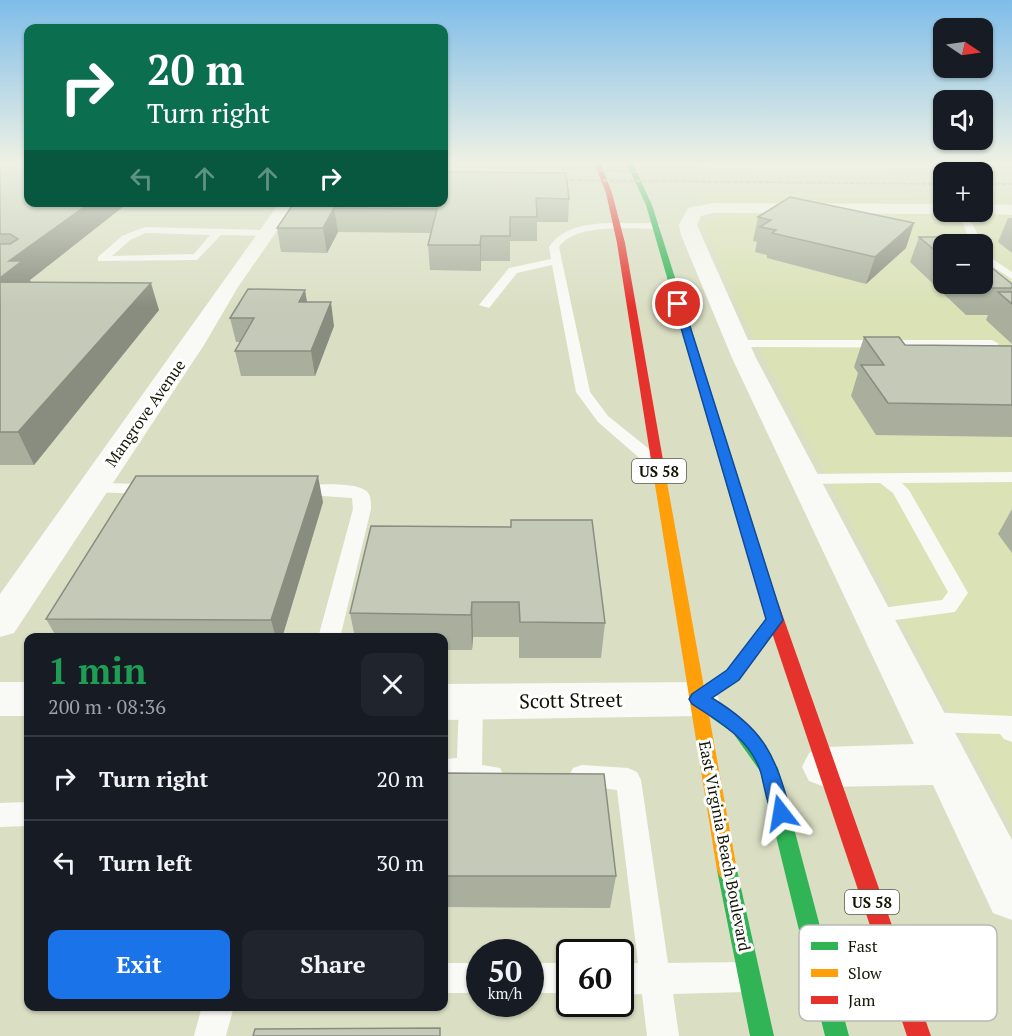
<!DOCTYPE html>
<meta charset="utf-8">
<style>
body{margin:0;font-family:"PT Serif",serif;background:#20242c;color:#f1f3f6;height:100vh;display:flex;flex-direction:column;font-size:22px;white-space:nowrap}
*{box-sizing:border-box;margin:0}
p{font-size:20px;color:#9ea1a6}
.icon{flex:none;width:33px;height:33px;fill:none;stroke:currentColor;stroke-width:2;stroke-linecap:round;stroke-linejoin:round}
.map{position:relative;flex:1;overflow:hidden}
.side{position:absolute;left:24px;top:633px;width:424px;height:378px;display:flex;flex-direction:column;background:#171b24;border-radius:12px;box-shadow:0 2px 4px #0004}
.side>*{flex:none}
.hud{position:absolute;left:24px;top:24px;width:424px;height:183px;border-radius:12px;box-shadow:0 2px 4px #0004;background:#0b6e4f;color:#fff;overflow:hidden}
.needle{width:39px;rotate:103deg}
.tools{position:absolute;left:933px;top:18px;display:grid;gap:12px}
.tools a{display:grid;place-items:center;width:60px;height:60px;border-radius:12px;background:#171b24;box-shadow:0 2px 4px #0004;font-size:30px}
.speed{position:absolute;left:466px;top:939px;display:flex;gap:12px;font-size:30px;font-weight:700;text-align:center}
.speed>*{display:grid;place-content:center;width:78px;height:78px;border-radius:50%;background:#171b24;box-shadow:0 2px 4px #0004;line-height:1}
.speed small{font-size:15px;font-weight:400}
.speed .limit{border:3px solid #111;border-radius:9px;background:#fff;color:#111}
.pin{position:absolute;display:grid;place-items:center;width:51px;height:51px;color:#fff;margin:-26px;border:3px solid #fff;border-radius:50%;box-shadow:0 2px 6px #0007}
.me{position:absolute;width:66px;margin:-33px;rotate:346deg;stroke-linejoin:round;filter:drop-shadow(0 0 4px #0008)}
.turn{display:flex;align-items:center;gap:21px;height:126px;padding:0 24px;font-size:27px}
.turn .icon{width:78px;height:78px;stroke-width:2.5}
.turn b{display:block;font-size:42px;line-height:51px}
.lanes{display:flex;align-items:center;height:57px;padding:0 24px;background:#0003;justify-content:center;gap:30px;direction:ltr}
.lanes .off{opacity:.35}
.round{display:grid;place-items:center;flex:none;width:63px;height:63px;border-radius:12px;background:#20242c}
.head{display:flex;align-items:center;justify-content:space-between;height:102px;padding:0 24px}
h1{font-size:36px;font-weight:700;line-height:45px;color:#1e9e55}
.button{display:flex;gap:12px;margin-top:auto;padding:12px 24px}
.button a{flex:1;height:69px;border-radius:12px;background:#1a73e8;color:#fff;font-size:24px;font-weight:700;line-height:69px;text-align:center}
.button a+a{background:#20242c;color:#f1f3f6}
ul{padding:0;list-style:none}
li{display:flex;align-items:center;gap:18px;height:84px;padding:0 24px;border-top:2px solid #363941}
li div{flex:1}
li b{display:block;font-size:22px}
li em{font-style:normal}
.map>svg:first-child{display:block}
</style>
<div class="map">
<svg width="1012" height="1036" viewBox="0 0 1012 1036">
<rect width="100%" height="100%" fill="#dadfc4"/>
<!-- built -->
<path fill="#dae2b6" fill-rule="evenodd" d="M689,193L943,195L944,212H982L983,195H1012V825L924,663L745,320L703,223L723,214ZM944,244H982V284H944Z"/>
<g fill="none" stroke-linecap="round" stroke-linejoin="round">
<!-- lane -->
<g fill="#f9faf6" fill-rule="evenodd">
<path d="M669,162L795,165L856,162L851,165L865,166L971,162C955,172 685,172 669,162Z"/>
<path d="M949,212C969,212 976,228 981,244H971L963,223Z"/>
<path d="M631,223H656L661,226L656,229C630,229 575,223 559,247L590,392L608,416L664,461L666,465L658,470L652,469L598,422L576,392L552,265L517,273L489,308L479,305L509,268L551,259L549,247C566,221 603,223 631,223Z"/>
<path d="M145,227L266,230L271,233L266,236L221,235L197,260L98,261V257L122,236ZM146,233L210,235L194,254L112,256L130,240Z"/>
<polygon points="982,252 1012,272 1012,279 982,260"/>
<polygon points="738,340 992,340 999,344 992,348 733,347 731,344"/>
<polygon points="1012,472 1012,482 902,483 909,490 968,593 955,612 873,623 866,620 863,615 866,610 942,600 948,592 893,493 880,483 805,484 797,479 805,474"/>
<polygon points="92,483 153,484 162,489 153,494 86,492 83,488 86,484"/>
<path d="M298,485C312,485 362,480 369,494C371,498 371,505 371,509L340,638H318L353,509L352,498L292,494L289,490L292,486Z"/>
<path d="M471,691L479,694L483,701L482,765L500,768L504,776L500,784C478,792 464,780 444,781V759L457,758L459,701L463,694Z"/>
<polygon points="927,712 1012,716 1012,742 1004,739 1000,734 927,732 919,729 915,722 919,715"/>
<polygon points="582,765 628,768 637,772 641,780 668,963 745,962 756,966 760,977 756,988 745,992 673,994 679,1036 647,1036 642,994 621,995 621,963 638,963 617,790 573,784 569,776 573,768"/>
<polygon points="28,802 28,826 0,827 0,803"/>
<rect x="444" y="963" width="36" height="30"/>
<rect x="531" y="963" width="39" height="30"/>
<polygon points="202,1006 234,1006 226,1036 194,1036"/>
</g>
<!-- street -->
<g fill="#f9faf6" fill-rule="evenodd">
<polygon points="280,202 297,202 238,287 204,345 14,633 0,637 0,594"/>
<polygon points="713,203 944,204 944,212 951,212 944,214 713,213 701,216 697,225 756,358 1012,840 1012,920 993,913 933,785 825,787 809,781 802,767 809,753 825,747 914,744 732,358 681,235 679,225 688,208"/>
<polygon points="982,204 1012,205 1012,215 976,213 982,212"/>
<rect x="0" y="682" width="28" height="34"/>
<polygon points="698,682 713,687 719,699 713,711 698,716 444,720 444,684"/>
</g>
<!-- fast -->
<g fill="#30b455" fill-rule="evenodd">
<polygon points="626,162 632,162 652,205 774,591 771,595 761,595 758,591 646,205"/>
<polygon points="775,614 781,616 783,620 739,680 711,699 745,723 778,768 849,1036 825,1036 760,771 733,733 692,704 689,699 692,694 727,670 769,616"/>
<polygon points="727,860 734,863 737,870 774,1036 750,1036 717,870 720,863"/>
</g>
<!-- slow -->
<polygon fill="#ff9f0a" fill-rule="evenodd" points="657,456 663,460 737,870 734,877 727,880 720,877 717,870 651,460"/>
<!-- jam -->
<g fill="#e5322d" fill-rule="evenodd">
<polygon points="594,162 600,162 612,193 625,243 663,460 657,464 651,460 617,243 606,193"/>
<polygon points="766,586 771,587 774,591 931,1036 907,1036 758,591 761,587"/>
</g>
<!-- rail -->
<g stroke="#b6b7b0" stroke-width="2" stroke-dasharray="4.5 2" stroke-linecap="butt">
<polyline points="444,163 639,172"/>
<polyline points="551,180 944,184"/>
<polyline points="982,184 1012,184"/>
</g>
</g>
<!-- wall -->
<g fill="#a9ae9d">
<polygon points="0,163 28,202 129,202 30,280 31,282 159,310 34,465 0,465"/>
<polygon points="444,172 569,199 568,222 537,222 537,241 510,241 510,261 481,261 481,271 430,270 428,245 431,233 338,232 327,253 281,252 277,228 294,203 444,202"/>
<polygon points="758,217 906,248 866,284 767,258 767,255 755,252 757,242 753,241"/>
<polygon points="1008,218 1012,218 1012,253 998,242"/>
<polygon points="919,237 944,244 944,284 1012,284 1012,344 986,320 988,315 966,315 910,262"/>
<polygon points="307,302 334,326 315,376 241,376 235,351 240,342 236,342 230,318"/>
<polygon points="864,337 905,345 1012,346 1012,437 876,435 851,396 858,373 854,367"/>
<polygon points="323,502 282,638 57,638 46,619"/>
<polygon points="1012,509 1012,553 998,534"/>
<polygon points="371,526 605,623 601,658 519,658 519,637 473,637 472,650 444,650 444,638 355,638 350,613"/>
<polygon points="444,773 616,876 610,908 444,907"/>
</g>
<!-- shaded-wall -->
<g fill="#898d80">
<polygon points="91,202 129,202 30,280 33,288 0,296 0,278 9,261"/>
<polygon points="334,208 338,232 327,253 323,228"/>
<polygon points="914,223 906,248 866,284 875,257"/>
<polygon points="481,236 481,271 480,245"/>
<polygon points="151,283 159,310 34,465 18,432"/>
<polygon points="305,290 309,313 299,302"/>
<polygon points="331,302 334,326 315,376 311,351"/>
<polygon points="318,476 323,502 282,638 276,638 271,620"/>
<polygon points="472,602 473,637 472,650 471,615"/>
</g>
<!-- building -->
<g fill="#c4cab7" stroke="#898d80" stroke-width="1.5">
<polygon points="0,163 28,164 28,202 91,202 9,261 22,261 0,278 0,244 10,244 18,239 10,234 0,234"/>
<polygon points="444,172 566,173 569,199 536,198 537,217 510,217 510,236 481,236 480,245 428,245 437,209 334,208 323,228 277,228 294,203 444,202"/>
<polygon points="790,197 914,223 875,257 772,233 776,230 760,227 771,220 758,217"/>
<polygon points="919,237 953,237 963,244 944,244 944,258"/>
<polygon points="982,260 1012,284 1012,288 978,288 973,284 982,284"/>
<polygon points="0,282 151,283 18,432 0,432"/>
<polygon points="248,289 305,290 299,302 331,302 311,351 235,351 254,318 230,318"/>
<polygon points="998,292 1012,292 1012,304"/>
<polygon points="864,337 899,337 905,345 1012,346 1012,405 888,403 861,365 884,365"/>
<polygon points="136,476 318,476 271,620 46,619"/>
<polygon points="511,520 592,520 605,623 520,622 519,602 472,602 471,615 350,613 371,526 511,527"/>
<polygon points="444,773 604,774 616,876 444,876"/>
<polygon points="440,1028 440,1036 253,1036 255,1029"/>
</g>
<!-- sky -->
<linearGradient id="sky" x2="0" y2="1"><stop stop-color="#7fbde9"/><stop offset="0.53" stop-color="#eef1e4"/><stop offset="1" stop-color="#eef1e4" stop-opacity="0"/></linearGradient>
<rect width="1012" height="307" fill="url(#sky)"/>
<!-- route -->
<path fill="#1a73e8" stroke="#114b97" stroke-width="1.5" d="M678,301L683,304L783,620L739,680L712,698C765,730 775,755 791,813L788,819L781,822L774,819C767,805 765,789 761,773C751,740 719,721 692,704L689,699L692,694L727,670L766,619L674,304Z"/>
<g text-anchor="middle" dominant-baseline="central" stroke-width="6" stroke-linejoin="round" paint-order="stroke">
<!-- shield labels -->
<g fill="#fff" stroke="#5a5b4f" stroke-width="1.5">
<rect x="632" y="459" width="54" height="24" rx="4.5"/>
<rect x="845" y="890" width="54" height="24" rx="4.5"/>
</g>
<g font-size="15" font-weight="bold" fill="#131504">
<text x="659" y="471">US 58</text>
<text x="872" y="902">US 58</text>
</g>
<!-- street labels -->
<g font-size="16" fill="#131504" stroke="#fff">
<text transform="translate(145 413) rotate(-55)">Mangrove Avenue</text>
<text transform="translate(725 846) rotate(79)">East Virginia Beach Boulevard</text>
</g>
<!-- near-street labels -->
<g font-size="20" fill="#131504" stroke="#fff">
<text transform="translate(571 700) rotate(-1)">Scott Street</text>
</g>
</g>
<!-- legend -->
<rect x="799" y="925" width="198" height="96" rx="9" fill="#fff" stroke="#b8b9b4" stroke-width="1.5"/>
<rect x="811" y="942" width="27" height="8" fill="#30b455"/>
<rect x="811" y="969" width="27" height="8" fill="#ff9f0a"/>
<rect x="811" y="996" width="27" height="8" fill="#e5322d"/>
<g font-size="16" fill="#131504">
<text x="848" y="952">Fast</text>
<text x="848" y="979">Slow</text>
<text x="848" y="1006">Jam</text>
</g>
</svg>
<div class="tools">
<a><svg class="needle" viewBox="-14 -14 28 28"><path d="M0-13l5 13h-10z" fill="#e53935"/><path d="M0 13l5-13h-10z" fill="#9ea1a6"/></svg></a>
<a><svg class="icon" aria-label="sound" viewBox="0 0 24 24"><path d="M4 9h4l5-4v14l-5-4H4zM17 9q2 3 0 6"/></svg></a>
<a>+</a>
<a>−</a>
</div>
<div class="speed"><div>50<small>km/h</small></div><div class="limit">60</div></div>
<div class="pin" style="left:678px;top:304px;background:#d93025"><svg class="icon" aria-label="arrive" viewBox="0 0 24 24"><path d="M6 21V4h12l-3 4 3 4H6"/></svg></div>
<svg class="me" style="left:781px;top:813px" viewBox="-20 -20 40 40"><path d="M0-17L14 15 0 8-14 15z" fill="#1a73e8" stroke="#fff" stroke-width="4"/></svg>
<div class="hud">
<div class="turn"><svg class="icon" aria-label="right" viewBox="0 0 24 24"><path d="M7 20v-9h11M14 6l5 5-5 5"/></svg><div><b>20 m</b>Turn right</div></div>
<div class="lanes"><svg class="icon off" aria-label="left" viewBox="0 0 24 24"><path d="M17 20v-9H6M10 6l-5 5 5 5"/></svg><svg class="icon off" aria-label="ahead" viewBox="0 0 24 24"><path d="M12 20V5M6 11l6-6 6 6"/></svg><svg class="icon off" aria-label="ahead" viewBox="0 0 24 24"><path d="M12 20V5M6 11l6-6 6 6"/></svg><svg class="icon" aria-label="right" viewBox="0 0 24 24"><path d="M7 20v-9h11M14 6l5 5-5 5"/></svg></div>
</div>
<section class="side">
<div class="head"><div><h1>1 min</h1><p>200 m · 08:36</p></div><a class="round"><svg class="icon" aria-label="close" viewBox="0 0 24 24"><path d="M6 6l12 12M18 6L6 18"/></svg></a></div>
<ul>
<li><svg class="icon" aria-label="right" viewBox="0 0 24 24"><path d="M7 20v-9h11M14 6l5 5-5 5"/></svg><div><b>Turn right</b></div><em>20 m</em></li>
<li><svg class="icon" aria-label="left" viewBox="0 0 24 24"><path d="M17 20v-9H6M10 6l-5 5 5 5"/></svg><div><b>Turn left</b></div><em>30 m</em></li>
</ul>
<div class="button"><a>Exit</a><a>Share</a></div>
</section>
</div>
